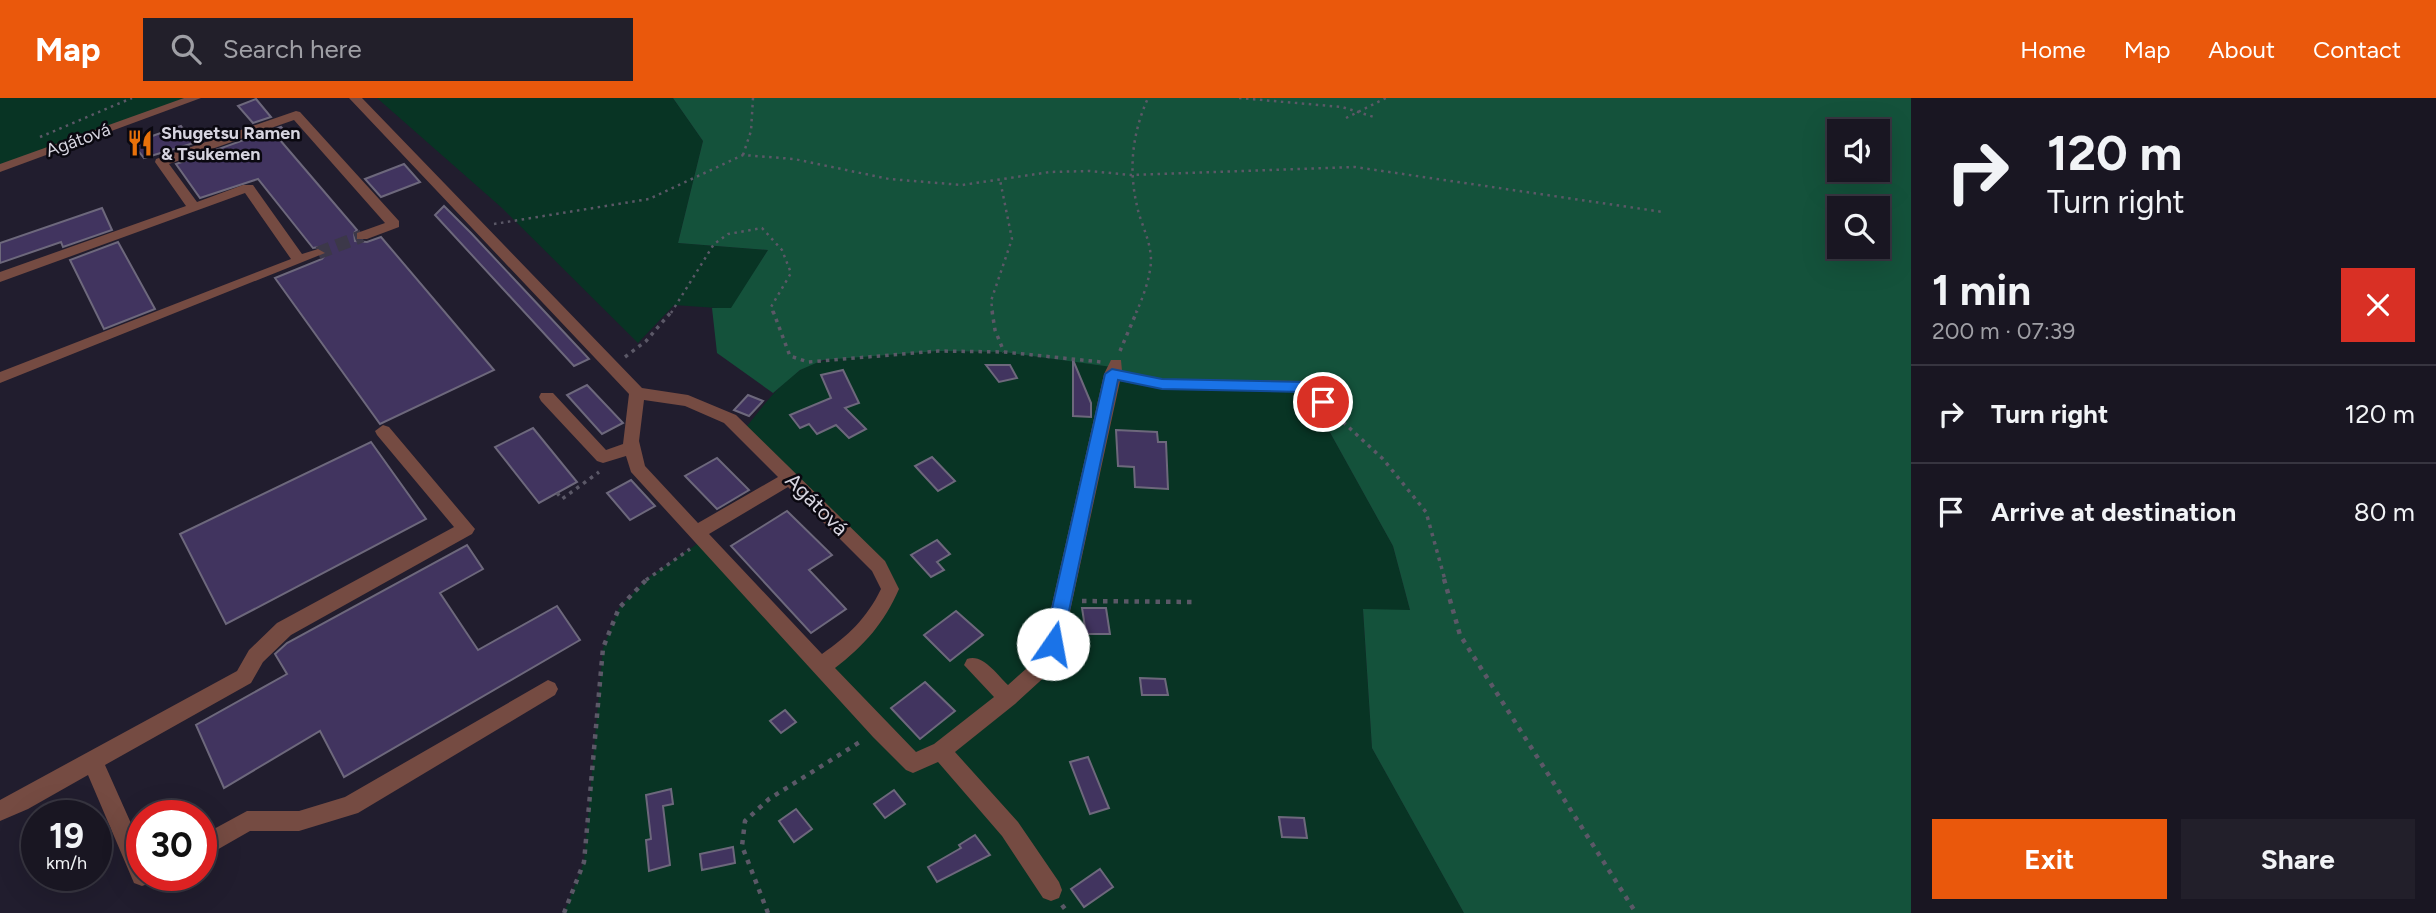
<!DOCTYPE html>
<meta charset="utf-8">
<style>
body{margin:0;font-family:Figtree,sans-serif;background:#221f2a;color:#f1f3f6;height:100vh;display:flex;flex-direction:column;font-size:26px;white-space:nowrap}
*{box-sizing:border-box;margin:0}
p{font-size:23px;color:#9f9fa5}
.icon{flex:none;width:38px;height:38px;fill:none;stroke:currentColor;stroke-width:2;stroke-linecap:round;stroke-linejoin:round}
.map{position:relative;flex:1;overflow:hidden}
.drawer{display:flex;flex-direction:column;background:#191622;width:525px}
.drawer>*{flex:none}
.hud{background:#191622;color:#f1f3f6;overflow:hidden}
.fabs{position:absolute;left:1827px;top:21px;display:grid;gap:14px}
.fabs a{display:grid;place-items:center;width:63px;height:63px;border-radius:0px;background:#191622;box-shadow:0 7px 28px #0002,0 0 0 2px #373540;font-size:35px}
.speed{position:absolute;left:21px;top:702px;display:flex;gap:14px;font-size:35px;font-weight:700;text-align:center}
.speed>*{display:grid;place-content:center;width:91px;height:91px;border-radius:50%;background:#191622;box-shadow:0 7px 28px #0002,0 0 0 2px #373540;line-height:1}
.speed small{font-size:18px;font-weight:400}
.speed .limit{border:10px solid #d22;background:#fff;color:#111}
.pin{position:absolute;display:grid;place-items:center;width:60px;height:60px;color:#fff;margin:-30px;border:4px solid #fff;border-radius:50%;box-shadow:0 2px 7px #0007}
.me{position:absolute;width:77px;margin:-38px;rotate:12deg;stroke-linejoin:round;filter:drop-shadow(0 0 5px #0008)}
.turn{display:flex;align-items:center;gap:24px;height:147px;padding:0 21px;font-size:32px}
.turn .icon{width:91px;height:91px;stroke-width:2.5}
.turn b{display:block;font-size:49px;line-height:60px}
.round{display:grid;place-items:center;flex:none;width:74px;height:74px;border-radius:0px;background:#221f2a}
.summary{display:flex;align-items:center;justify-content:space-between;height:119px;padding:0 21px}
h1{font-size:42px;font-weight:700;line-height:52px}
.cta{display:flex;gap:14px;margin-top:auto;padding:14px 21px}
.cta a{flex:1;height:80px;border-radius:0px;background:#ea580c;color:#fff;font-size:28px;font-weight:700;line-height:80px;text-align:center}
.cta a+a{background:#221f2a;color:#f1f3f6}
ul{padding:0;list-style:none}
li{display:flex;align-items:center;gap:21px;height:98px;padding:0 21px;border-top:2px solid #373540}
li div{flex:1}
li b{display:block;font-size:26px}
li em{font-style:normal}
header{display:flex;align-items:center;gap:42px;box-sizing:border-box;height:98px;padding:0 35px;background:#ea580c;color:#fff}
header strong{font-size:33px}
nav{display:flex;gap:38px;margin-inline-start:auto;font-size:24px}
.search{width:490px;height:63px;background:#221f2a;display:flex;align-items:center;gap:18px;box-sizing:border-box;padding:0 24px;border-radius:0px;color:#9f9fa5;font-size:26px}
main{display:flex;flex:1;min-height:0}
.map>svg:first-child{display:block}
</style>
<header>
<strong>Map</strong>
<div class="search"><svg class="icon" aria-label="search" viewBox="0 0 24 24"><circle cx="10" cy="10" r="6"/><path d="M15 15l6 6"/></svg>Search here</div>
<nav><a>Home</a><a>Map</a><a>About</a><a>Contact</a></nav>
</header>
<main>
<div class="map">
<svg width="1911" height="815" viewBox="0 0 1911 815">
<rect width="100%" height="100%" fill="#211d2e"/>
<!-- green -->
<g fill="#083424">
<polygon points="0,0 189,0 0,70"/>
<polygon points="377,0 673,0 703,43 678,145 768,152 731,211 674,207 638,245 502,110"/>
<path d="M938,253L1004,254L1120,270L1207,292L1307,293L1393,448L1410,512H1363L1372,650L1464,815H564L584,764L603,550L619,510L648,480L704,441L822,568L890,491L743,333C760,312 776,289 799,273C826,254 903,256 938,253Z"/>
</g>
<!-- forest -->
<path fill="#14523b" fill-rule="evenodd" d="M673,0H1911V815H1464L1372,650L1363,511L1410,512L1393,448L1307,293L1163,289L1116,280L1119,270L1004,254L938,253L823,262L800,272L773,295L717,255L712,210H731L768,152L678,145L703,43ZM1839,33H1878V72H1839ZM1839,110H1878V149H1839Z"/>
<!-- building -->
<g fill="#41345f" stroke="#6d687c" stroke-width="2">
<polygon points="256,1 271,19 253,25 238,8"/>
<polygon points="181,28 194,45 144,60 132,45"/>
<polygon points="281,29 289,38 280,42 357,132 354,135 355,143 367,144 381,139 494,272 380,326 275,180 322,161 328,154 319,149 313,150 258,81 200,100 176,66"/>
<polygon points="404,66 420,84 381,99 365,81"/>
<polygon points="444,108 471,135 589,261 574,268 435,117"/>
<polygon points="102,110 112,132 63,149 61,144 0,165 0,145"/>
<polygon points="118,144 155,211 104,231 70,162"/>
<polygon points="1073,262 1091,305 1091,319 1073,318"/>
<polygon points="986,267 1010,267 1017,280 999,284"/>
<polygon points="843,272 859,305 845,310 866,331 849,340 836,327 817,336 809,326 800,330 790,317 831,300 821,277"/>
<polygon points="587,287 623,325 602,336 567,297"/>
<polygon points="748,297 763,303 749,318 734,312"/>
<polygon points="533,330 577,384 539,405 495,349"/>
<polygon points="1116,332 1157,334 1158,344 1166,344 1168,391 1135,389 1134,369 1118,368"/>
<polygon points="371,344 426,421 226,526 180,436"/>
<polygon points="932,359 955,383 938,393 915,368"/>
<polygon points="717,360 749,392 717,411 685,378"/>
<polygon points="631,382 655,408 630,422 607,395"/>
<polygon points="787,413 832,457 809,472 846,511 811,535 731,448"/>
<polygon points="937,442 950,456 937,464 944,472 931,479 911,457"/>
<polygon points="467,447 483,471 440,495 478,552 557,508 580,542 344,679 320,633 224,690 196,627 287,576 275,556 287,545"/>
<polygon points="1082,510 1106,510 1110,536 1086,536"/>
<polygon points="956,513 983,537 950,563 924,537"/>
<polygon points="1140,580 1165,581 1168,597 1142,597"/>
<polygon points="925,584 955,613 920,641 891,610"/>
<polygon points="785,612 796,624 781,635 770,623"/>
<polygon points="1088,659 1109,710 1090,716 1070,664"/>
<polygon points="671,691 673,706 663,708 670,767 649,773 646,742 651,741 646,697"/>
<polygon points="894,692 905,706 885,720 874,706"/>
<polygon points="796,711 812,731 794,744 779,723"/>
<polygon points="1279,719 1304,720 1307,740 1282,739"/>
<polygon points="975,737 990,757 937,784 928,769 961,750 959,747"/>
<polygon points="733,749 735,765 702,772 700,756"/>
<polygon points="1100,771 1113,789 1084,809 1071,791"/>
</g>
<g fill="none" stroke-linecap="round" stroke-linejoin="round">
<!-- minor-tunnel -->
<polyline stroke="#3c3849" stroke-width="13" stroke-dasharray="13 7" stroke-linecap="butt" points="318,155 362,138"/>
<!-- path-far2 -->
<g stroke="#5b5867" stroke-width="2.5" stroke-dasharray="2.5 4.5" stroke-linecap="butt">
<polyline points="1239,0 1342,9 1374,19"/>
<polyline points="1346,20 1386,0"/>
<polyline points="40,39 132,0"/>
<polyline points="743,57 751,33 753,0"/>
<polyline points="494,126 649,101 743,57 794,61 889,81 962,87 1050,74 1090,73 1131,77 1355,69 1663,114"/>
<polyline points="671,215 714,146 728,136 762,130 782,152 791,175 771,209 773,215"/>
<polyline points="993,215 991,203 1012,141 1000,82"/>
<path d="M1136,215C1143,199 1150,181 1151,163C1151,146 1144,132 1139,116C1128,76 1131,38 1148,0"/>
</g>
<!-- path-far1 -->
<g stroke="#5b5867" stroke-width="3.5" stroke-dasharray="3.5 5" stroke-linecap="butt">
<polyline points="773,213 790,258 808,264 938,253 1004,254 1101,264"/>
<polyline points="992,213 995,232 1004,254"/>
<polyline points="1120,253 1137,213"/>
<polyline points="625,259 646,243 672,213"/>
<polyline points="1343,324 1383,361 1426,414 1445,482"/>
<polyline points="557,395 562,401 599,374"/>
<polyline points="646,482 690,451"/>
</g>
<!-- path -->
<g stroke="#5b5867" stroke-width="4.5" stroke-dasharray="4.5 6" stroke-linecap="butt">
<polyline points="1444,481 1460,537 1636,815"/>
<polyline points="1082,503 1194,504"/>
<polyline points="1062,807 1068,815"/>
<polyline points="564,815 584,764 603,550 619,510 647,481"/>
<polyline points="768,815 742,748 745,723 769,701 863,642"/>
</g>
<!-- minor -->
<g fill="#754b42" fill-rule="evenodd">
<polygon points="184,0 201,0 0,74 0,66"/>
<path d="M349,0H362L642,290L688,297L736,317L885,463L899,491C884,525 865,547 835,570L916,654L934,646L994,599L964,567L967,561C983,555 997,577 1008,587L1036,562L1043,546L1104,276L1111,262H1121L1122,273L1162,281L1306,283L1312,285L1339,311L1341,315L1339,319H1327L1302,294L1162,291L1120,283L1063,546L1050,574L1015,606L955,654L1018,724L1059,784L1062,792L1059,800L1051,803L1043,800L1002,738L938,664L913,675L906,672L873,639L631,374L626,358L603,365L597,363L541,303L539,299L541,295H553L606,352L623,346L629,296ZM644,302L685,308L724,325L778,379L698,425L645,368L639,343ZM788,389L872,473L881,491C867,520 848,538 822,556L709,436Z"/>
<polygon points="296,13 300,14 399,123 399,129 367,141 357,141 357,135 385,125 294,22 169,66 197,104 243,87 253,87 302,156 318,151 325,155 0,285 0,274 291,161 245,95 0,184 0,174 186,108 155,64 156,61"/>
<polygon points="383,327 389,329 475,431 472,436 291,537 263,564 251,585 105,667 142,750 142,777 153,777 150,785 142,788 134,785 88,677 28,711 0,723 0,702 237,573 249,552 277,525 454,429 377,337 375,333"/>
<polygon points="548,582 555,585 558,591 555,597 358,715 299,733 250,733 201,761 201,738 247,713 299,713 345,699"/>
</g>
</g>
<!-- route -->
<polygon fill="#1a73e8" stroke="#114b97" stroke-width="2" points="1112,271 1162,281 1306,284 1311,286 1330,304 1323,309 1303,294 1162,291 1118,282 1062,546 1059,552 1053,554 1047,552 1044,546 1105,276"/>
<!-- icons -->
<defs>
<g id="restaurant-bare" transform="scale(2.1)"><path d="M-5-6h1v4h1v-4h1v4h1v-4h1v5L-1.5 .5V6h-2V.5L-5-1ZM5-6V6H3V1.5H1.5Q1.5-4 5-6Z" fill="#e8710a" stroke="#0a0810" stroke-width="2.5" paint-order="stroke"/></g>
</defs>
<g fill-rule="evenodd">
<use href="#restaurant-bare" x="140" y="45"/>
</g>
<g text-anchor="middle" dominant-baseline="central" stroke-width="5" stroke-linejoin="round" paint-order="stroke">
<!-- far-poi labels -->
<g font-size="18" font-weight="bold" fill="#d6d4df" stroke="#0a0810" text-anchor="start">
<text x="161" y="35">Shugetsu Ramen<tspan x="161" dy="21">&amp; Tsukemen</tspan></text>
</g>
<!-- far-street labels -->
<g font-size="18" fill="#d6d4df" stroke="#0a0810">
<text transform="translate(78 42) rotate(-20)">Agátová</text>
</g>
<!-- street labels -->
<g font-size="21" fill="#d6d4df" stroke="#0a0810">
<text transform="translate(817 406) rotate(45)">Agátová</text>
</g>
</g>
</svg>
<div class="fabs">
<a><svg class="icon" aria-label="sound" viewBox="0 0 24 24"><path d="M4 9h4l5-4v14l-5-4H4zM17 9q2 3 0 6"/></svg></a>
<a><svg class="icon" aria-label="search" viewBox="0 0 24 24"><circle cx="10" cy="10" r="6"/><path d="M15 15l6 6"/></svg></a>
</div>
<div class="speed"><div>19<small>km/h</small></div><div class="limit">30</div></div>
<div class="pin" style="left:1323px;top:304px;background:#d93025"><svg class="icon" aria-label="arrive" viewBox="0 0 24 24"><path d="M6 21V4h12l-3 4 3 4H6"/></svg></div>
<svg class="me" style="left:1053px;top:546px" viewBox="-20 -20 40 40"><circle r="19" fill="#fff"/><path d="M0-13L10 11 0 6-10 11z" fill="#1a73e8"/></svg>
</div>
<section class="drawer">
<div class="hud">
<div class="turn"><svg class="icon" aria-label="right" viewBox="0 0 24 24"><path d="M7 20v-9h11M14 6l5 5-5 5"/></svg><div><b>120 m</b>Turn right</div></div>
</div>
<div class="summary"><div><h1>1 min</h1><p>200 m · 07:39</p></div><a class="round" style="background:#d93025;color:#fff"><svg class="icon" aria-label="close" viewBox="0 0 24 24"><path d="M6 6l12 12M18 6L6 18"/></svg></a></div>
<ul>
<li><svg class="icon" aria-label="right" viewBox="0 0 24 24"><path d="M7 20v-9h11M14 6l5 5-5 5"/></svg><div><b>Turn right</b></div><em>120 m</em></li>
<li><svg class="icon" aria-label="arrive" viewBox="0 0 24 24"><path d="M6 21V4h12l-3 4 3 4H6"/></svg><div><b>Arrive at destination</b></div><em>80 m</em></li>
</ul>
<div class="cta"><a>Exit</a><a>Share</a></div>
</section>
</main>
